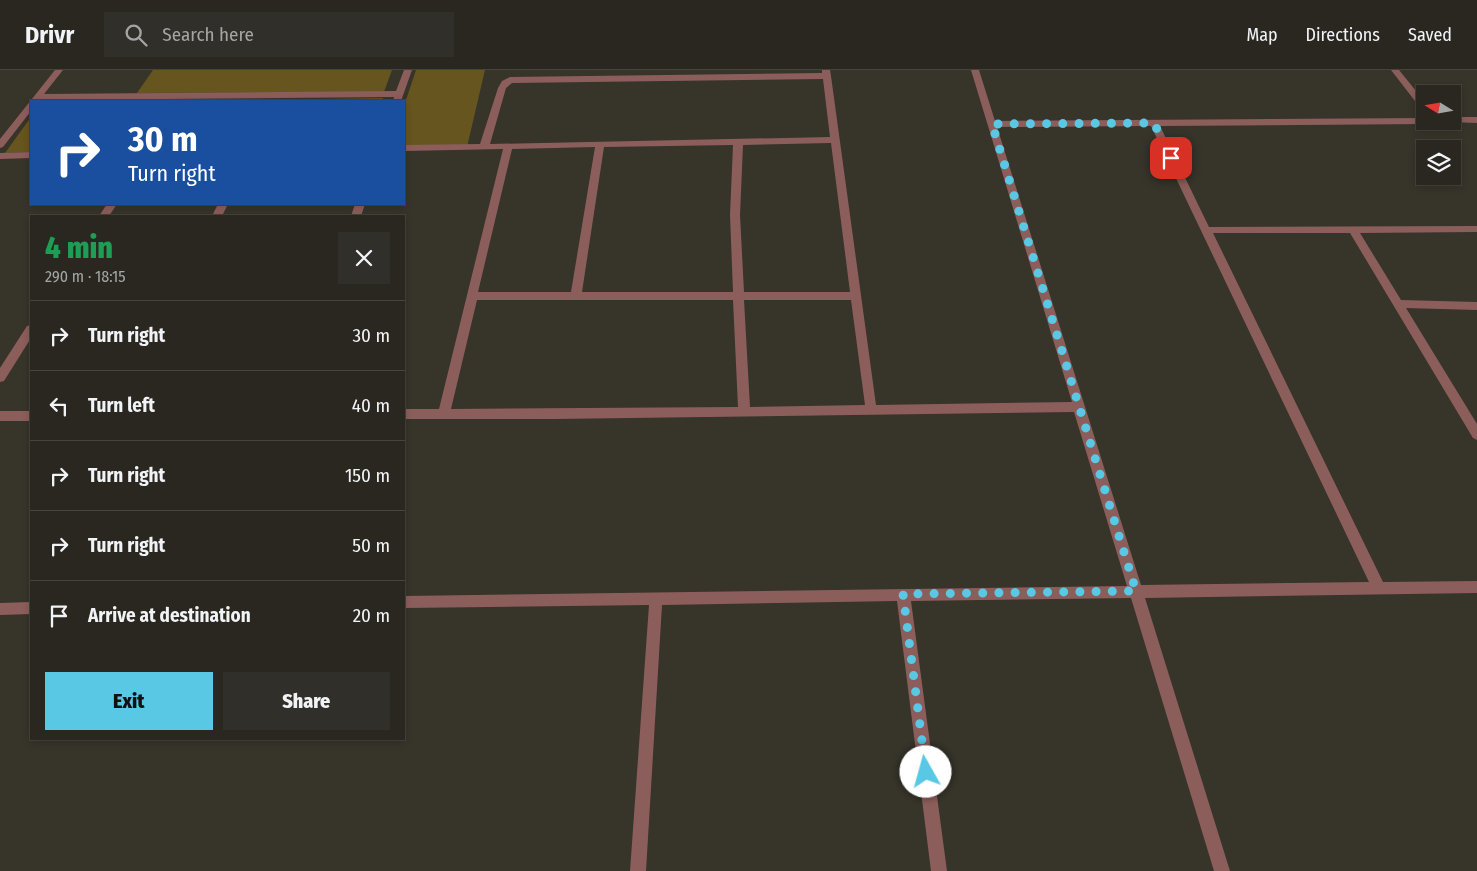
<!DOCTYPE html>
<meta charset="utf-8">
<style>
body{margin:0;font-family:"Fira Sans Condensed",sans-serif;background:#312f29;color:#f1f3f6;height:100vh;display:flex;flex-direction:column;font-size:19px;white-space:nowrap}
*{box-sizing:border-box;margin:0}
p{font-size:16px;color:#a5a5a5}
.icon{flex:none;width:28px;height:28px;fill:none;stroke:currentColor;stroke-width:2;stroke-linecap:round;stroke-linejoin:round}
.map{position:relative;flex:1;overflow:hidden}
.side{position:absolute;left:30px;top:145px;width:375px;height:525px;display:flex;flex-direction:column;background:#292720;border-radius:0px;box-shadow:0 2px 8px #0003,0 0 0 1px #45443e}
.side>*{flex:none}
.guide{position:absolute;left:30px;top:30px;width:375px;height:105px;border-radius:0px;box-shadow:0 2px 8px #0003,0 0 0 1px #45443e;background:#1a4fa0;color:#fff;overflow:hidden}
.needle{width:32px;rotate:281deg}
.tools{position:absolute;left:1416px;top:15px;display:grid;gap:10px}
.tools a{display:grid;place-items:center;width:45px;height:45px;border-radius:0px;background:#292720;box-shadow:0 2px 8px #0003,0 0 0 1px #45443e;font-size:25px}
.pin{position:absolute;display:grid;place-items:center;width:42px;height:42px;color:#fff;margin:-21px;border-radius:10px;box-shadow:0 2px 8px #0006}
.me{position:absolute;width:55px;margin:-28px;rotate:353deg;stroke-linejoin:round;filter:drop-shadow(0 0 4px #0008)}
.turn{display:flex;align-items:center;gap:18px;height:105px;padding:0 15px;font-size:22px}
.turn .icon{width:65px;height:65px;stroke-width:2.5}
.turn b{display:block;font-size:35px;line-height:42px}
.round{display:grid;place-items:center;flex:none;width:52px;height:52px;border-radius:0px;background:#312f29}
.summary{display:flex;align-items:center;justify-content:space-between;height:85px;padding:0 15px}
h1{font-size:30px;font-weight:800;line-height:38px;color:#1e9e55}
.cta{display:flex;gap:10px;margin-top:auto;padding:10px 15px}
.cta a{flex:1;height:58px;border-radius:0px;background:#59c8e5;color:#111;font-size:20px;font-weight:800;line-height:58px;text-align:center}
.cta a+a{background:#312f29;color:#f1f3f6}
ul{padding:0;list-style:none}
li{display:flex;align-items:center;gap:15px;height:70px;padding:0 15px;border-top:1px solid #45443e}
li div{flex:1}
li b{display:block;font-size:19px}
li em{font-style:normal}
header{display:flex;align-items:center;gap:30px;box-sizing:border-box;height:70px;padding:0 25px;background:#292720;border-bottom:1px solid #45443e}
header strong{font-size:24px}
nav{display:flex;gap:28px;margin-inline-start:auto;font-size:18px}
.search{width:350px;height:45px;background:#312f29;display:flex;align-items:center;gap:12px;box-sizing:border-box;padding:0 18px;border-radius:0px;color:#a5a5a5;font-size:19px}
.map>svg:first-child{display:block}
</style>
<header>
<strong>Drivr</strong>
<div class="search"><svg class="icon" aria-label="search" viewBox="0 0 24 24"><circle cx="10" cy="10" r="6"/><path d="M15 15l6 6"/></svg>Search here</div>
<nav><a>Map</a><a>Directions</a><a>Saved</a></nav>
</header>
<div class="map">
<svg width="1477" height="801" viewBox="0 0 1477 801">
<rect width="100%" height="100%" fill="#37342a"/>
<!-- building -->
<g fill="#66551e">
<polygon points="153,0 392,0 384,22 137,23"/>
<polygon points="416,0 485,0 467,77 404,78 404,36"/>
<polygon points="383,28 382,31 264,31 264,30"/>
<polygon points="31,47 31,82 5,83"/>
</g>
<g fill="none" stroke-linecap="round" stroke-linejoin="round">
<!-- minor -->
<g fill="#8c5e5b" fill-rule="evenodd">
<polygon points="55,0 63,0 44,24 396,21 404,0 412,0 401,31 393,31 394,27 40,30 31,31 31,41 3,77 0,78 0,69"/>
<path d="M822,0H830L831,6L876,335L1072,332L971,0H979L995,51L1425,48V51H1429L1425,54L1160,56L1209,157L1477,156V162L1360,163L1401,230L1477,232V240L1406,238L1477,354V370L1473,368L1350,163H1213L1383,512L1477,511V523L1145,528L1230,801H1214L1131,528L911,531L947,801H931L897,531L662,535L646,801H630L649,535L404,538V526L1127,516L1074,342L554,349H404V339H439L503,79L404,81V75L480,74L498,18L502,11L510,7L822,3ZM823,9L830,67L490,74L506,18L512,13ZM1151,56L1369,512L1141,515L997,57ZM831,73L850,222H744L740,145L743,75ZM733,75L730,145L733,222H582L604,77ZM595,77L571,222H478L512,79ZM477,230H733L738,337L451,339ZM744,230H851L865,335L750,337Z"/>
<polygon points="1391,0 1399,0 1425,32 1425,41 1422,40"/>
<polygon points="1452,47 1477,47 1477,53 1449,52 1452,51"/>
<polygon points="31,82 31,88 0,89 0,83"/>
<polygon points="107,134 117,134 109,146 99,146"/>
<polygon points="218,134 228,134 222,146 212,146"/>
<polygon points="355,134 365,134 361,146 351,146"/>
<polygon points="31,255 31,268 4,311 0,312 0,298 27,256"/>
<rect x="0" y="341" width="31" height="10"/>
<polygon points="31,532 31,544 0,545 0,533"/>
</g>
</g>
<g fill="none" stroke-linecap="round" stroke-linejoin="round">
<!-- route -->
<polyline stroke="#59c8e5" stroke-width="9" stroke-dasharray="0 16.2" points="926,702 903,524 1136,521 992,54 1154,53 1171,88"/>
</g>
</svg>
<div class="tools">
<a><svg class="needle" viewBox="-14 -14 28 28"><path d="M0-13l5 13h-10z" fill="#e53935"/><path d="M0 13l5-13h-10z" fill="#a5a5a5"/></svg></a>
<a><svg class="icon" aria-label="layers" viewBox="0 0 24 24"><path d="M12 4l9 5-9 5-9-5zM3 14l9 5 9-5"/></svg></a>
</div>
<div class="pin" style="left:1171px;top:88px;background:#d93025"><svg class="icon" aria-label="arrive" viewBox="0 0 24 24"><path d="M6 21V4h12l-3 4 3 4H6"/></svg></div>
<svg class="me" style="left:926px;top:702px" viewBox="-20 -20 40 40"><circle r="19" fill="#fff"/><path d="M0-13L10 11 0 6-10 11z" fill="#59c8e5"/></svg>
<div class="guide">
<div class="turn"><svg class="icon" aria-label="right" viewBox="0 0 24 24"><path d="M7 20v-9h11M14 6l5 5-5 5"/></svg><div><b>30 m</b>Turn right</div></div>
</div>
<section class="side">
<div class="summary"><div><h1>4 min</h1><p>290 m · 18:15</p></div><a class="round"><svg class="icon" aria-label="close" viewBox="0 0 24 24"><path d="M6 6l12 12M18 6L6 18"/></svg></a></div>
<ul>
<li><svg class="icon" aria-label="right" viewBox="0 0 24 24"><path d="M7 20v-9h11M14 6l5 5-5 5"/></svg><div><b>Turn right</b></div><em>30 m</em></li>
<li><svg class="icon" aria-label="left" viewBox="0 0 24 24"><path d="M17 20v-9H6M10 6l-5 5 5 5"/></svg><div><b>Turn left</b></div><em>40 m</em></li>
<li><svg class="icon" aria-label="right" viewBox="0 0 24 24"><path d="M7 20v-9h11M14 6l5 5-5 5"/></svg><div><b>Turn right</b></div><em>150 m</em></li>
<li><svg class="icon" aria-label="right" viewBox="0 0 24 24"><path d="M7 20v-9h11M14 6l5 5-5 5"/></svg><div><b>Turn right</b></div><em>50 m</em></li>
<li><svg class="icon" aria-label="arrive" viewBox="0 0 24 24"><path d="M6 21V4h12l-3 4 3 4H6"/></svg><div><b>Arrive at destination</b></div><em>20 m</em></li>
</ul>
<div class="cta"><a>Exit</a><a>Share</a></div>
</section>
</div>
